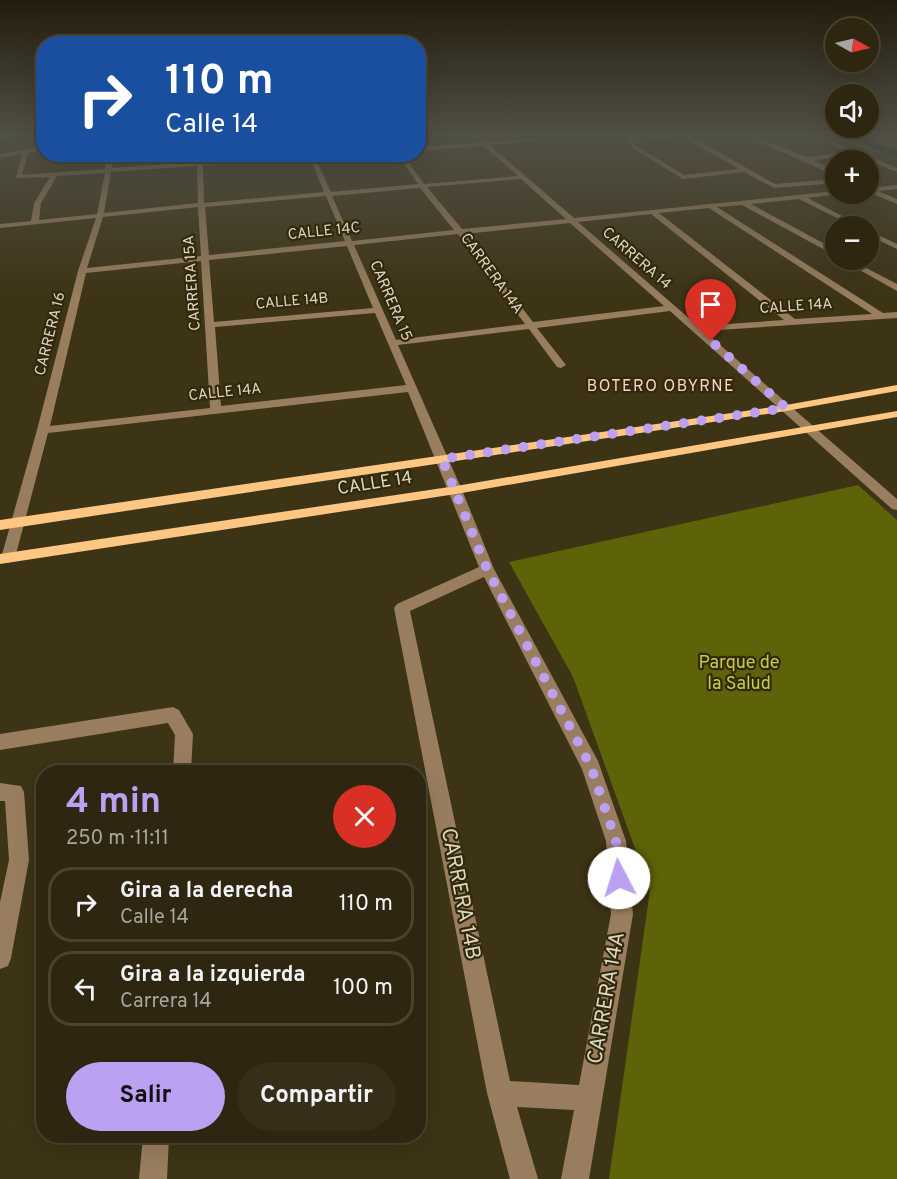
<!DOCTYPE html>
<html lang="es">
<meta charset="utf-8">
<style>
body{margin:0;font-family:Overpass,sans-serif;background:#362e19;color:#f1f3f6;height:100vh;display:flex;flex-direction:column;font-size:22px;white-space:nowrap}
*{box-sizing:border-box;margin:0}
p{font-size:20px;color:#a7a59f}
.icon{flex:none;width:33px;height:33px;fill:none;stroke:currentColor;stroke-width:2;stroke-linecap:round;stroke-linejoin:round}
.map{position:relative;flex:1;overflow:hidden}
.details{position:absolute;left:36px;top:765px;width:390px;height:378px;display:flex;flex-direction:column;background:#2e2610;border-radius:24px;box-shadow:0 6px 24px #0002,0 0 0 2px #494330}
.details>*{flex:none}
.hud{position:absolute;left:36px;top:36px;width:390px;height:126px;border-radius:24px;box-shadow:0 6px 24px #0002,0 0 0 2px #494330;background:#1a4fa0;color:#fff;overflow:hidden}
.needle{width:39px;rotate:98deg}
.fabs{position:absolute;left:825px;top:18px;display:grid;gap:12px}
.fabs a{display:grid;place-items:center;width:54px;height:54px;border-radius:50%;background:#2e2610;box-shadow:0 6px 24px #0002,0 0 0 2px #494330;font-size:30px}
.pin{position:absolute;display:grid;place-items:center;width:51px;height:51px;color:#fff;margin:-62px -26px;border-radius:50% 50% 50% 0;rotate:-45deg;box-shadow:0 0 6px #0007}
.pin .icon{rotate:45deg}
.me{position:absolute;width:66px;margin:-33px;rotate:355deg;stroke-linejoin:round;filter:drop-shadow(0 0 4px #0008)}
.turn{display:flex;align-items:center;gap:21px;height:126px;padding:0 30px;font-size:27px}
.turn .icon{width:78px;height:78px;stroke-width:2.5}
.turn b{display:block;font-size:42px;line-height:51px}
.round{display:grid;place-items:center;flex:none;width:63px;height:63px;border-radius:32px;background:#362e19}
.overview{display:flex;align-items:center;justify-content:space-between;height:102px;padding:0 30px}
h1{font-size:36px;font-weight:700;line-height:45px;color:#bca0f2}
.action{display:flex;gap:12px;margin-top:auto;padding:12px 30px}
.action a{flex:1;height:69px;border-radius:36px;background:#bca0f2;color:#111;font-size:24px;font-weight:700;line-height:69px;text-align:center}
.action a+a{background:#362e19;color:#f1f3f6}
ul{padding:0;list-style:none}
li{display:flex;align-items:center;gap:18px;height:75px;margin:0 12px 9px;padding:0 18px;border:3px solid #494330;border-radius:24px}
li div{flex:1}
li b{display:block;font-size:22px}
li em{font-style:normal}
.map>svg:first-child{display:block}
</style>
<div class="map">
<svg width="897" height="1179" viewBox="0 0 897 1179">
<rect width="100%" height="100%" fill="#3d3315"/>
<!-- green -->
<g fill="#5e6209">
<polygon points="824,134 897,134 897,159"/>
<polygon points="858,485 897,520 897,1179 609,1179 650,890 573,677 509,562"/>
</g>
<g fill="none" stroke-linecap="round" stroke-linejoin="round">
<!-- canal -->
<polygon fill="#002332" fill-rule="evenodd" points="834,134 853,134 897,150 897,158"/>
<!-- minor -->
<g fill="#987e5e" fill-rule="evenodd">
<polygon points="10,134 23,134 0,140 0,136"/>
<path d="M472,134H478L486,142L610,134L490,145L574,218L836,191L838,194L808,198L861,226H853L799,199L751,204L836,250V256L742,205L717,207L883,313L897,312V318L704,331L897,499V510L892,509L670,311L537,328L566,365L561,368L557,367L529,329L398,345L462,490L494,569L598,761L626,841L633,914L589,1179H561L574,1110L517,1107L538,1179H510L487,1093L394,608L397,604L479,567L408,392L48,433L15,558L8,563L1,558L37,430L78,271L96,218L0,228V224L31,221L34,203L50,177L16,178L22,154L0,158V154L44,146V150L28,153L22,175L105,169L108,154H114L112,168L197,162V154H203V162L304,154H338L315,157L331,192L418,184L397,154H403L424,184L518,176L484,146L418,151V147L480,142ZM310,158L324,192L204,203L203,165ZM197,166L198,203L104,213L111,172ZM105,173L97,214L39,220L41,203L57,176ZM521,179L566,219L462,229L427,187ZM420,188L454,230L352,241L332,196ZM326,196L345,241L209,255L205,207ZM198,207L201,256L87,268L103,217ZM709,208L872,314L795,319L659,213ZM651,214L784,320L698,326L578,222ZM570,223L664,306L533,322L465,234ZM458,234L525,324L396,340L354,245ZM347,246L373,308L214,322L209,260ZM201,261L210,408L50,426L86,273ZM375,313L406,385L221,406L215,327ZM484,577L582,769L606,841L611,914L579,1085L510,1081L410,611Z"/>
<path d="M673,134H697L690,136L775,184L836,179V183L774,188L744,172L683,179L634,149L626,140ZM683,137L739,169L684,175L638,147L633,141Z"/>
<polygon points="741,134 749,134 807,157 848,152 807,134 815,134 897,168 897,172 855,155 813,160 836,171 836,176"/>
<polygon points="897,185 897,189 878,191 897,199 897,204 868,192 870,188"/>
<polygon points="868,230 897,244 897,249 868,235"/>
<polygon points="842,260 851,260 897,284 897,291"/>
<polygon points="173,707 179,710 193,734 191,772 173,772 175,735 168,723 0,750 0,734"/>
<polygon points="0,783 21,786 24,792 29,860 11,958 8,966 0,969 0,902 9,860 5,801 0,801"/>
<polygon points="143,1136 169,1136 167,1179 139,1179"/>
</g>
<!-- major -->
<g fill="#fdc683" fill-rule="evenodd">
<polygon points="897,385 897,391 786,411 0,530 0,520 786,405"/>
<polygon points="897,411 897,417 456,494 0,564 0,554 456,486"/>
</g>
</g>
<!-- sky -->
<linearGradient id="sky" x2="0" y2="1"><stop stop-color="#221c0c"/><stop offset="0.45" stop-color="#515046"/><stop offset="1" stop-color="#515046" stop-opacity="0"/></linearGradient>
<rect width="897" height="299" fill="url(#sky)"/>
<g fill="none" stroke-linecap="round" stroke-linejoin="round">
<!-- route -->
<polyline stroke="#bca0f2" stroke-width="10" stroke-dasharray="0 18" points="619,878 616,841 591,767 487,569 442,459 786,408 711,341"/>
</g>
<g text-anchor="middle" dominant-baseline="central" stroke-width="4.5" stroke-linejoin="round" paint-order="stroke">
<!-- far-street labels -->
<g font-size="15" fill="#dbd6c5" stroke="#33290a">
<text transform="translate(324 232) rotate(-6)">CALLE 14C</text>
<text transform="translate(636 259) rotate(41)">CARRERA 14</text>
<text transform="translate(491 274) rotate(54)">CARRERA 14A</text>
<text transform="translate(193 283) rotate(-94)">CARRERA 15A</text>
<text transform="translate(390 301) rotate(67)">CARRERA 15</text>
<text transform="translate(292 302) rotate(-5)">CALLE 14B</text>
<text transform="translate(796 307) rotate(-4)">CALLE 14A</text>
<text transform="translate(51 334) rotate(-76)">CARRERA 16</text>
<text transform="translate(225 393) rotate(-6)">CALLE 14A</text>
</g>
<!-- far-neighbourhood labels -->
<g font-size="16" letter-spacing="1.5" fill="#f7d5ce" stroke="#33290a">
<text x="661" y="387">BOTERO OBYRNE</text>
</g>
<!-- street labels -->
<g font-size="18" fill="#dbd6c5" stroke="#33290a">
<text transform="translate(375 484) rotate(-9)">CALLE 14</text>
</g>
<!-- park labels -->
<g font-size="18" fill="#c5cd48" stroke="#33290a">
<text x="739" y="663">Parque de<tspan x="739" dy="21">la Salud</tspan></text>
</g>
<!-- near-street labels -->
<g font-size="21" fill="#dbd6c5" stroke="#33290a">
<text transform="translate(460 894) rotate(79)">CARRERA 14B</text>
<text transform="translate(607 998) rotate(-80)">CARRERA 14A</text>
</g>
</g>
</svg>
<div class="fabs">
<a><svg class="needle" viewBox="-14 -14 28 28"><path d="M0-13l5 13h-10z" fill="#e53935"/><path d="M0 13l5-13h-10z" fill="#a7a59f"/></svg></a>
<a><svg class="icon" aria-label="sound" viewBox="0 0 24 24"><path d="M4 9h4l5-4v14l-5-4H4zM17 9q2 3 0 6"/></svg></a>
<a>+</a>
<a>−</a>
</div>
<div class="pin" style="left:711px;top:341px;background:#d93025"><svg class="icon" aria-label="arrive" viewBox="0 0 24 24"><path d="M6 21V4h12l-3 4 3 4H6"/></svg></div>
<svg class="me" style="left:619px;top:878px" viewBox="-20 -20 40 40"><circle r="19" fill="#fff"/><path d="M0-13L10 11 0 6-10 11z" fill="#bca0f2"/></svg>
<div class="hud">
<div class="turn"><svg class="icon" aria-label="right" viewBox="0 0 24 24"><path d="M7 20v-9h11M14 6l5 5-5 5"/></svg><div><b>110 m</b>Calle 14</div></div>
</div>
<section class="details">
<div class="overview"><div><h1>4 min</h1><p>250 m · 11:11</p></div><a class="round" style="background:#d93025;color:#fff"><svg class="icon" aria-label="close" viewBox="0 0 24 24"><path d="M6 6l12 12M18 6L6 18"/></svg></a></div>
<ul>
<li><svg class="icon" aria-label="right" viewBox="0 0 24 24"><path d="M7 20v-9h11M14 6l5 5-5 5"/></svg><div><b>Gira a la derecha</b><p>Calle 14</p></div><em>110 m</em></li>
<li><svg class="icon" aria-label="left" viewBox="0 0 24 24"><path d="M17 20v-9H6M10 6l-5 5 5 5"/></svg><div><b>Gira a la izquierda</b><p>Carrera 14</p></div><em>100 m</em></li>
</ul>
<div class="action"><a>Salir</a><a>Compartir</a></div>
</section>
</div>
